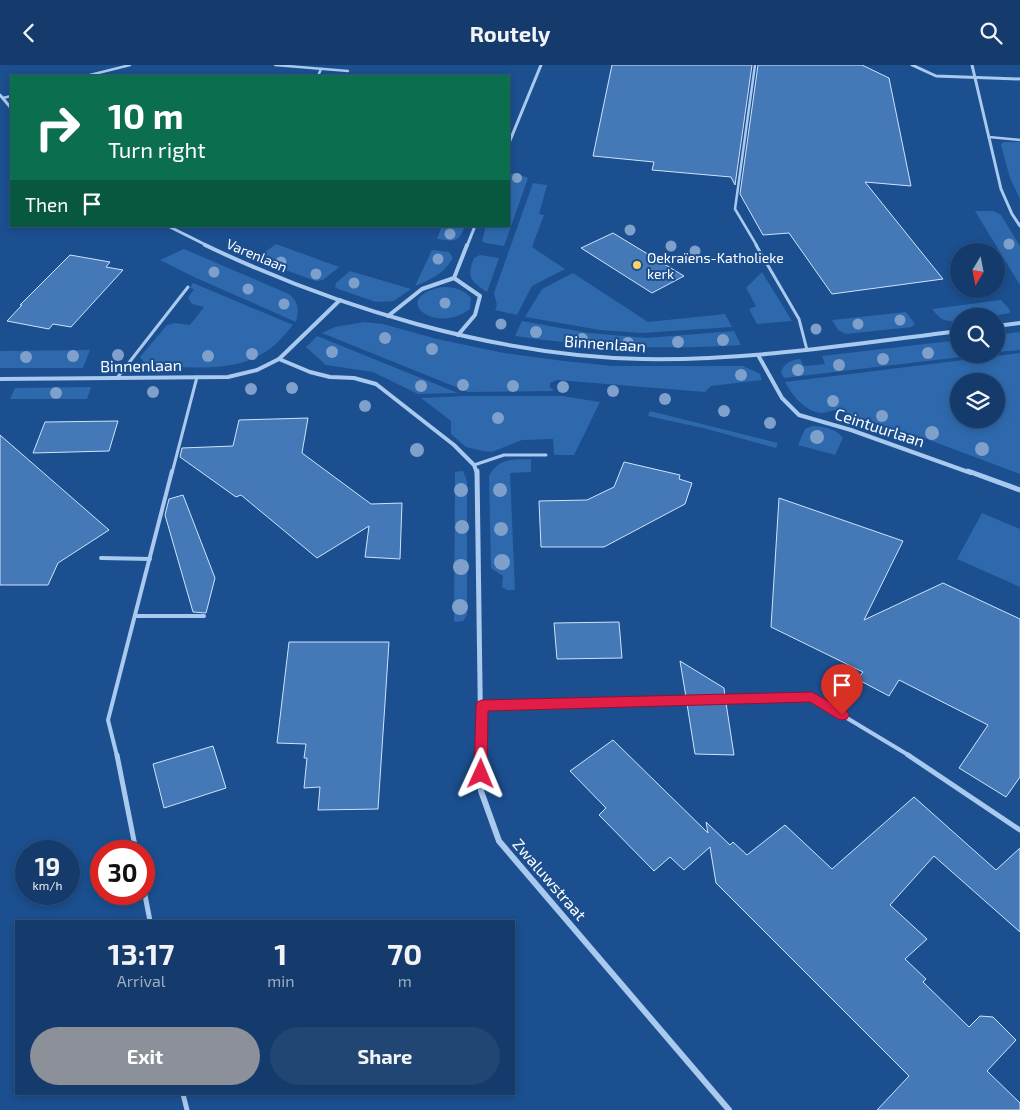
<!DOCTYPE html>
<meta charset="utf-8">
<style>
body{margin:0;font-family:"Exo 2",sans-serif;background:#214673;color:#f1f3f6;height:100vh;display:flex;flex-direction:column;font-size:19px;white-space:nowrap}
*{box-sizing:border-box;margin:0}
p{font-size:16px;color:#9dadc1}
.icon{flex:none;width:28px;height:28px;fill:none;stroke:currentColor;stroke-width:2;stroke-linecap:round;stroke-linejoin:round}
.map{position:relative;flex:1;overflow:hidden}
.drawer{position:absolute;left:15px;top:855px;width:500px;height:175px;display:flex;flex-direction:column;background:#143b6b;border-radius:0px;box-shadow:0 2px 8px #0003,0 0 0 1px #33557e}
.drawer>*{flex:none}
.hud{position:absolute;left:10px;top:10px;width:500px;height:152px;border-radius:0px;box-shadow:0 2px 8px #0003,0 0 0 1px #33557e;background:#0b6e4f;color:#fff;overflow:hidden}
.needle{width:32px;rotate:190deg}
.controls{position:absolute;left:950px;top:178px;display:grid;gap:10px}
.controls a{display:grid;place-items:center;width:55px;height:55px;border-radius:50%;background:#143b6b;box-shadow:0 2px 8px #0003,0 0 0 1px #33557e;font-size:25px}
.speed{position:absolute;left:15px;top:775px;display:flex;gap:10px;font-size:25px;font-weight:700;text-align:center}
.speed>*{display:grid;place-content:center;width:65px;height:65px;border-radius:50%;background:#143b6b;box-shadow:0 2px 8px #0003,0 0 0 1px #33557e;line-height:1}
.speed small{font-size:12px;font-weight:400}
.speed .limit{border:8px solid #d22;background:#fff;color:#111}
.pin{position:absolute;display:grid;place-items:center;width:42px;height:42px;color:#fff;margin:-51px -21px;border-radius:50% 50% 50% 0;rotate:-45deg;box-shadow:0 0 5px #0007}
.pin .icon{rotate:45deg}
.me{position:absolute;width:55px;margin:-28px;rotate:1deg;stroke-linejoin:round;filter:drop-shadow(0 0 4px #0008)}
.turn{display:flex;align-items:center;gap:18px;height:105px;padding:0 15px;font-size:22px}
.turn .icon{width:65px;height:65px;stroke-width:2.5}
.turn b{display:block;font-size:35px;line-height:42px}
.then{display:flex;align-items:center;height:48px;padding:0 15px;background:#0003;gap:10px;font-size:19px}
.eta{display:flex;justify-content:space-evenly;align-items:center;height:85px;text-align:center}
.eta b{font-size:30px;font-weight:700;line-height:35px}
.primary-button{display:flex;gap:10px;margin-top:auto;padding:10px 15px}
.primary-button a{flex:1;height:58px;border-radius:30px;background:#8c9099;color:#fff;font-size:20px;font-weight:700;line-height:58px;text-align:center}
.primary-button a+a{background:#214673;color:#f1f3f6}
header{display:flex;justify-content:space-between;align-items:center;height:65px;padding:0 15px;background:#143b6b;font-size:22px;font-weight:700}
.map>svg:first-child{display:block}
</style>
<header><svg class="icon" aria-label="back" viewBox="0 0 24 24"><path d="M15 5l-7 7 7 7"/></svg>Routely<svg class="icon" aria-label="search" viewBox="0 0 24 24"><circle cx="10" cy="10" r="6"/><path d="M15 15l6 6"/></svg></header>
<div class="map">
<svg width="1020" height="1045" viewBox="0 0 1020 1045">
<rect width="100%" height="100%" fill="#1b4f8f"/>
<!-- green -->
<g fill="#2e69ad" fill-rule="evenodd">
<polygon points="1003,77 1020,77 1020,134 1010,113 1001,80"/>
<polygon points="515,108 528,113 504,181 485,178 482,176 486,161 509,161 509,109"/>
<polygon points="533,118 547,120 539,149 544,150 532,182 565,204 532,221 517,250 495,245 497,240 494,228"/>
<polygon points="975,146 993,146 1001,150 1020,181 1020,220"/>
<path d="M442,161H465C458,179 454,176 437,174Z"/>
<polygon points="276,179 339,202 323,215 316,216 260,196 261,190"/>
<path d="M184,184L289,229C299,238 299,245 296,257L194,212L160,195Z"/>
<path d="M432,185L449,187L453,193C443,209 432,214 415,221Z"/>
<path d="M480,190L499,193L487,227C471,216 466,213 474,193Z"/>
<polygon points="350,206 411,224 394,236 376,237 338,224 335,222 336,218"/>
<polygon points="762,207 792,256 757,259 749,244 756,241 746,223"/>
<polygon points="573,208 648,257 725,249 732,262 642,268 600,265 525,252 542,224"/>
<path d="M193,218L293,260C285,269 276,281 265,287C232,309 185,301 147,301L140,292L167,260L175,258L190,260L204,242L192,239L188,233L194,224L190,223Z"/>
<path d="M442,222C454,222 463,224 471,233L470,244C435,271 388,233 442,222Z"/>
<path d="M1001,235L1010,245V248L993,251H959V256C944,257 941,255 932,244Z"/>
<polygon points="906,247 915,259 912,262 846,269 838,265 832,255"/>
<path d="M522,256L589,268L647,273L734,266L741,280C665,285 590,282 515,271Z"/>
<polygon points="364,257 383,259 437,274 504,288 564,296 612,301 743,301 760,309 762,315 711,321 705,327 557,315 550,318 550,322 554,326 468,327 322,268 335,262"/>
<polygon points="1020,267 1020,285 996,287 996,270"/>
<polygon points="317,271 458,328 418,329 373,307 326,300 306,282"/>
<path d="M959,275V289H986L784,313L781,307C784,298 791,295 800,294L804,301L825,299L822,291Z"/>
<polygon points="90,285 83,303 0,303 0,286"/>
<path d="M1020,288V409L924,373L834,345C830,346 825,348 822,348C805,347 792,330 785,317ZM959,316H996V354H959Z"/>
<polygon points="91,322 87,334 10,334 15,323"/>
<polygon points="465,331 562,331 600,337 574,390 554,390 553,374 522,375 492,387 483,386 466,382 451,369 451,356 421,333"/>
<polygon points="650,346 778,378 776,383 707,364 648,351"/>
<path d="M812,361C822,361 837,364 843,373L835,390L798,380L805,364Z"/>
<path d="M531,394V407L510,408L515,525H507L502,522L503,511L491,503L489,410C502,392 510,395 531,394Z"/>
<polygon points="463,406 467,416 467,550 463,556 454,557 455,407"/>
<polygon points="982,448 1020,464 1020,522 957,494"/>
</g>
<!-- building -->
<g fill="#4478b7" stroke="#cfe3fa">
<polygon points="612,0 752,0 735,120 731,112 652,105 654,97 593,91"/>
<polygon points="758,0 862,0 889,13 911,121 865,117 943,214 832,229 789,168 763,170 740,129"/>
<polygon points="613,168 684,211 652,228 581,183"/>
<polygon points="70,190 110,197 106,202 123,205 71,262 53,259 49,264 7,256 22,240 20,240"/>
<polygon points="308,353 302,388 371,439 402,438 400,494 365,492 369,461 317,493 241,430 236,432 180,392 182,383 233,381 239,355"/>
<polygon points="118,356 109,386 33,388 45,357"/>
<polygon points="0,370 109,465 58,498 48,520 0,520"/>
<polygon points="624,397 680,410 679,414 692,418 685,439 604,482 541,482 539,436 587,435 614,422"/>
<polygon points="183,430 215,513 206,548 193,547 165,450 169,434"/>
<polygon points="779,433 903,476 864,555 943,518 1020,554 1020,712 1006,732 959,703 988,660 899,615 889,631 857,614 863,607 771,562"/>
<polygon points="619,557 622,593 557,594 554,558"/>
<polygon points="289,577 389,577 378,744 318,745 320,722 304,723 307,693 304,693 306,679 277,678"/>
<polygon points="680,596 724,623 725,631 686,632"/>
<polygon points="726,638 734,690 695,689 687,639"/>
<polygon points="613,675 708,768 706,757 730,780 733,777 747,790 785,760 832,804 914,732 996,805 1020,783 1020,867 934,791 890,840 927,874 905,894 926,914 923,917 969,962 980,951 993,952 1016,975 987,1006 1020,1038 1020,1045 877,1045 909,1011 716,818 710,782 684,805 670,792 654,806 599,750 606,743 570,706"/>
<polygon points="213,681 226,723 164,743 153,699"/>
</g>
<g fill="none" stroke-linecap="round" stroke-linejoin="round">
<!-- lane-far3 -->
<g stroke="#a9c9ee" stroke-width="2.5">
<polyline points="275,0 348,6"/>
<polyline points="755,0 735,144 757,181"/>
<polyline points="86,11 130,0"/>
<polyline points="318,11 321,4"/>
<polyline points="3,33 11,31"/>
<polyline points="989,72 1020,75"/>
</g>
<!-- lane-far2 -->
<g stroke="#a9c9ee" stroke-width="3">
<polyline points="756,180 799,254 807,285"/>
<polyline points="117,313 188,222"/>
<polyline points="474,400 504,390 546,390"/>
<polyline points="172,408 197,312"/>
</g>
<!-- lane-far1 -->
<g stroke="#a9c9ee" stroke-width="4">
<polyline points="101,493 150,494"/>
<polyline points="135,551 204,551"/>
<polyline points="482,641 812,632 910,691"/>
<polyline points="117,691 108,655 172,406"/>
</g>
<!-- lane -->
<g stroke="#a9c9ee" stroke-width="5">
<polyline points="117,690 136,786"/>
<polyline points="908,690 1020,765"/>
<polyline points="144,825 150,856"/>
<polyline points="183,1029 187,1045"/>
</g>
<!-- street-far3 -->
<g stroke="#a9c9ee" stroke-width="3">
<polyline points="912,0 936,11 1020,14"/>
<polyline points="972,0 1001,124 1012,149 1020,161"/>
<polyline points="0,30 11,43"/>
<polyline points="509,78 541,0"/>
<polyline points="168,161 208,181"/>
<polyline points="467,181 475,161"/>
</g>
<!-- street-far2 -->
<g stroke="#a9c9ee" stroke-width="4">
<path d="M205,180C337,243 496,291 642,294C748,296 854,279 959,266"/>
<polyline points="454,213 480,231 475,250 458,270"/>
<polyline points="388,251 422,224 454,213 467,180"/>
<polyline points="996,261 1020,258"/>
<polyline points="758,290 782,333 799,350 851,365 971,408"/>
<polyline points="279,294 310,307 330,312 354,313 376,319 454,380 474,400 477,408"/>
<polyline points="0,314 228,312 257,305 279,294 340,235"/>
</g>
<!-- street-far1 -->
<g stroke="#a9c9ee" stroke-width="5">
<polyline points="477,406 481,691"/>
<polyline points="968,406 1020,425"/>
</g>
<!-- street -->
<polyline stroke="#a9c9ee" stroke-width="6" points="481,690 481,726 499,776 729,1045"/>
</g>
<!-- trees -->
<g fill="#7ea0ca">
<circle cx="517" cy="113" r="5"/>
<circle cx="630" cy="165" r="5.5"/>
<circle cx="450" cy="169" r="5.5"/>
<circle cx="1009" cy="179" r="5.5"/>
<circle cx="671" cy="181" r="5.5"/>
<circle cx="695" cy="186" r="5.5"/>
<circle cx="438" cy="194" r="5.5"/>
<circle cx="281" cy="197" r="5.5"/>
<circle cx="214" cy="207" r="5.5"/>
<circle cx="316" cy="209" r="5.5"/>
<circle cx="354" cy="218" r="5.5"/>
<circle cx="248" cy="224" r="5.5"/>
<circle cx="445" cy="238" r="5.5"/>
<circle cx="284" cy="239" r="5.5"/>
<circle cx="900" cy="255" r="5.5"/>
<circle cx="501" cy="259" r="5.5"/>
<circle cx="858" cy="259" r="5.5"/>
<circle cx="816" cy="264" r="5.5"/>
<circle cx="536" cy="267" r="6"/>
<circle cx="385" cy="273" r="6"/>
<circle cx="582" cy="274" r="6"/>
<circle cx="723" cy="275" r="6"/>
<circle cx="678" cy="277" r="6"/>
<circle cx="628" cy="278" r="6"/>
<circle cx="432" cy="284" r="6"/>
<circle cx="332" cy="287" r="6"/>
<circle cx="928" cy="288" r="6"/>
<circle cx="252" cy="289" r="6"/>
<circle cx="118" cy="290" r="6"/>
<circle cx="73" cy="291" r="6"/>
<circle cx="208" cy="291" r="6"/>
<circle cx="26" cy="292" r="6"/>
<circle cx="883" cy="294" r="6"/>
<circle cx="839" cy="300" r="6"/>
<circle cx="798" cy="305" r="6"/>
<circle cx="741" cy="310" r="6"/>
<circle cx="463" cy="320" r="6"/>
<circle cx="421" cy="321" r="6"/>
<circle cx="513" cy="321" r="6"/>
<circle cx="563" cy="322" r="6"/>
<circle cx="292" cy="323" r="6"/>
<circle cx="251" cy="324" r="6"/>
<circle cx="613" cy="326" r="6"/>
<circle cx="153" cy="327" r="6"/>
<circle cx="56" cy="328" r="6"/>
<circle cx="665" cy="334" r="6"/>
<circle cx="833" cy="336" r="6"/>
<circle cx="365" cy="341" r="6"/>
<circle cx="724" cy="346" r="6"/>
<circle cx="882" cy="351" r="6"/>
<circle cx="498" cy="353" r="6"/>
<circle cx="770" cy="358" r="6"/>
<circle cx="932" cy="368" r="7"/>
<circle cx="817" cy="372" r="7"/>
<circle cx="982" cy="384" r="7"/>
<circle cx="417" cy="385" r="7"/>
<circle cx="461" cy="425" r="7"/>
<circle cx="500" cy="425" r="7"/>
<circle cx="462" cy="462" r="7"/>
<circle cx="501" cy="464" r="7"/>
<circle cx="502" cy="497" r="8"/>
<circle cx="461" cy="502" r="8"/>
<circle cx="460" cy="542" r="8"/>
</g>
<!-- route -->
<polygon fill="#e11d48" stroke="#92132f" points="812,627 847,646 849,650 847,654 842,655 838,654 810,637 488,646 487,709 486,713 481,715 476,713 474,709 476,641 477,637 482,635"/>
<!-- markers -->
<circle fill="#ffd166" stroke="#1b4f8f" stroke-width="2" cx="637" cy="200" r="5"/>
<g text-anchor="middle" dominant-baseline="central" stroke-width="4" stroke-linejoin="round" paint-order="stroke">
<!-- far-street labels -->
<g font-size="14" fill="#fff" stroke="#1b4f8f">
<text transform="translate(257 190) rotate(23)">Varenlaan</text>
</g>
<!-- far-poi labels -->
<g font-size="14" fill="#fff" stroke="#1b4f8f" text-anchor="start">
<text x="647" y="192">Oekraïens-Katholieke<tspan x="647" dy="16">kerk</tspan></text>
</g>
<!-- street labels -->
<g font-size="16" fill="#fff" stroke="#1b4f8f">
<text transform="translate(605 278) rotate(4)">Binnenlaan</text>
<text transform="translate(141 300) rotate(-1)">Binnenlaan</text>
<text transform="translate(880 362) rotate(18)">Ceintuurlaan</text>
<text transform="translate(550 814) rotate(49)">Zwaluwstraat</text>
</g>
</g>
</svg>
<div class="controls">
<a><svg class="needle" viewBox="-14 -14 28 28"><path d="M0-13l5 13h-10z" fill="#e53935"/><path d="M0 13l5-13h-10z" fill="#9dadc1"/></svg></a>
<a><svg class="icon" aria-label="search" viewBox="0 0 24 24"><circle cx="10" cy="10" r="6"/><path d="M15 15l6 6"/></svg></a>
<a><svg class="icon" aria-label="layers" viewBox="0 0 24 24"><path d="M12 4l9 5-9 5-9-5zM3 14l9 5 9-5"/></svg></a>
</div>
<div class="speed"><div>19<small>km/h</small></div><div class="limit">30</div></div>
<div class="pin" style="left:842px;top:650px;background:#d93025"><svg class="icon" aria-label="arrive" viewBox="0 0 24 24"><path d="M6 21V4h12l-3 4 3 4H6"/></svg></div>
<svg class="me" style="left:481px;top:709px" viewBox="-20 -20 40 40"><path d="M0-17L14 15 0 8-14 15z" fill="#e11d48" stroke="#fff" stroke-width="4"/></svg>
<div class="hud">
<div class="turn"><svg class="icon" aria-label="right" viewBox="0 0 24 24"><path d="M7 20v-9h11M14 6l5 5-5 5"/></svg><div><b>10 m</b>Turn right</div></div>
<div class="then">Then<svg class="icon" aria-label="arrive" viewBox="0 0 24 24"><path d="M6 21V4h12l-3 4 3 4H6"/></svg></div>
</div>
<section class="drawer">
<div class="eta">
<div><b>13:17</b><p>Arrival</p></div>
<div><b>1</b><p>min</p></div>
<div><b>70</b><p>m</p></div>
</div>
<div class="primary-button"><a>Exit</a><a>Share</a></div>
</section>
</div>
